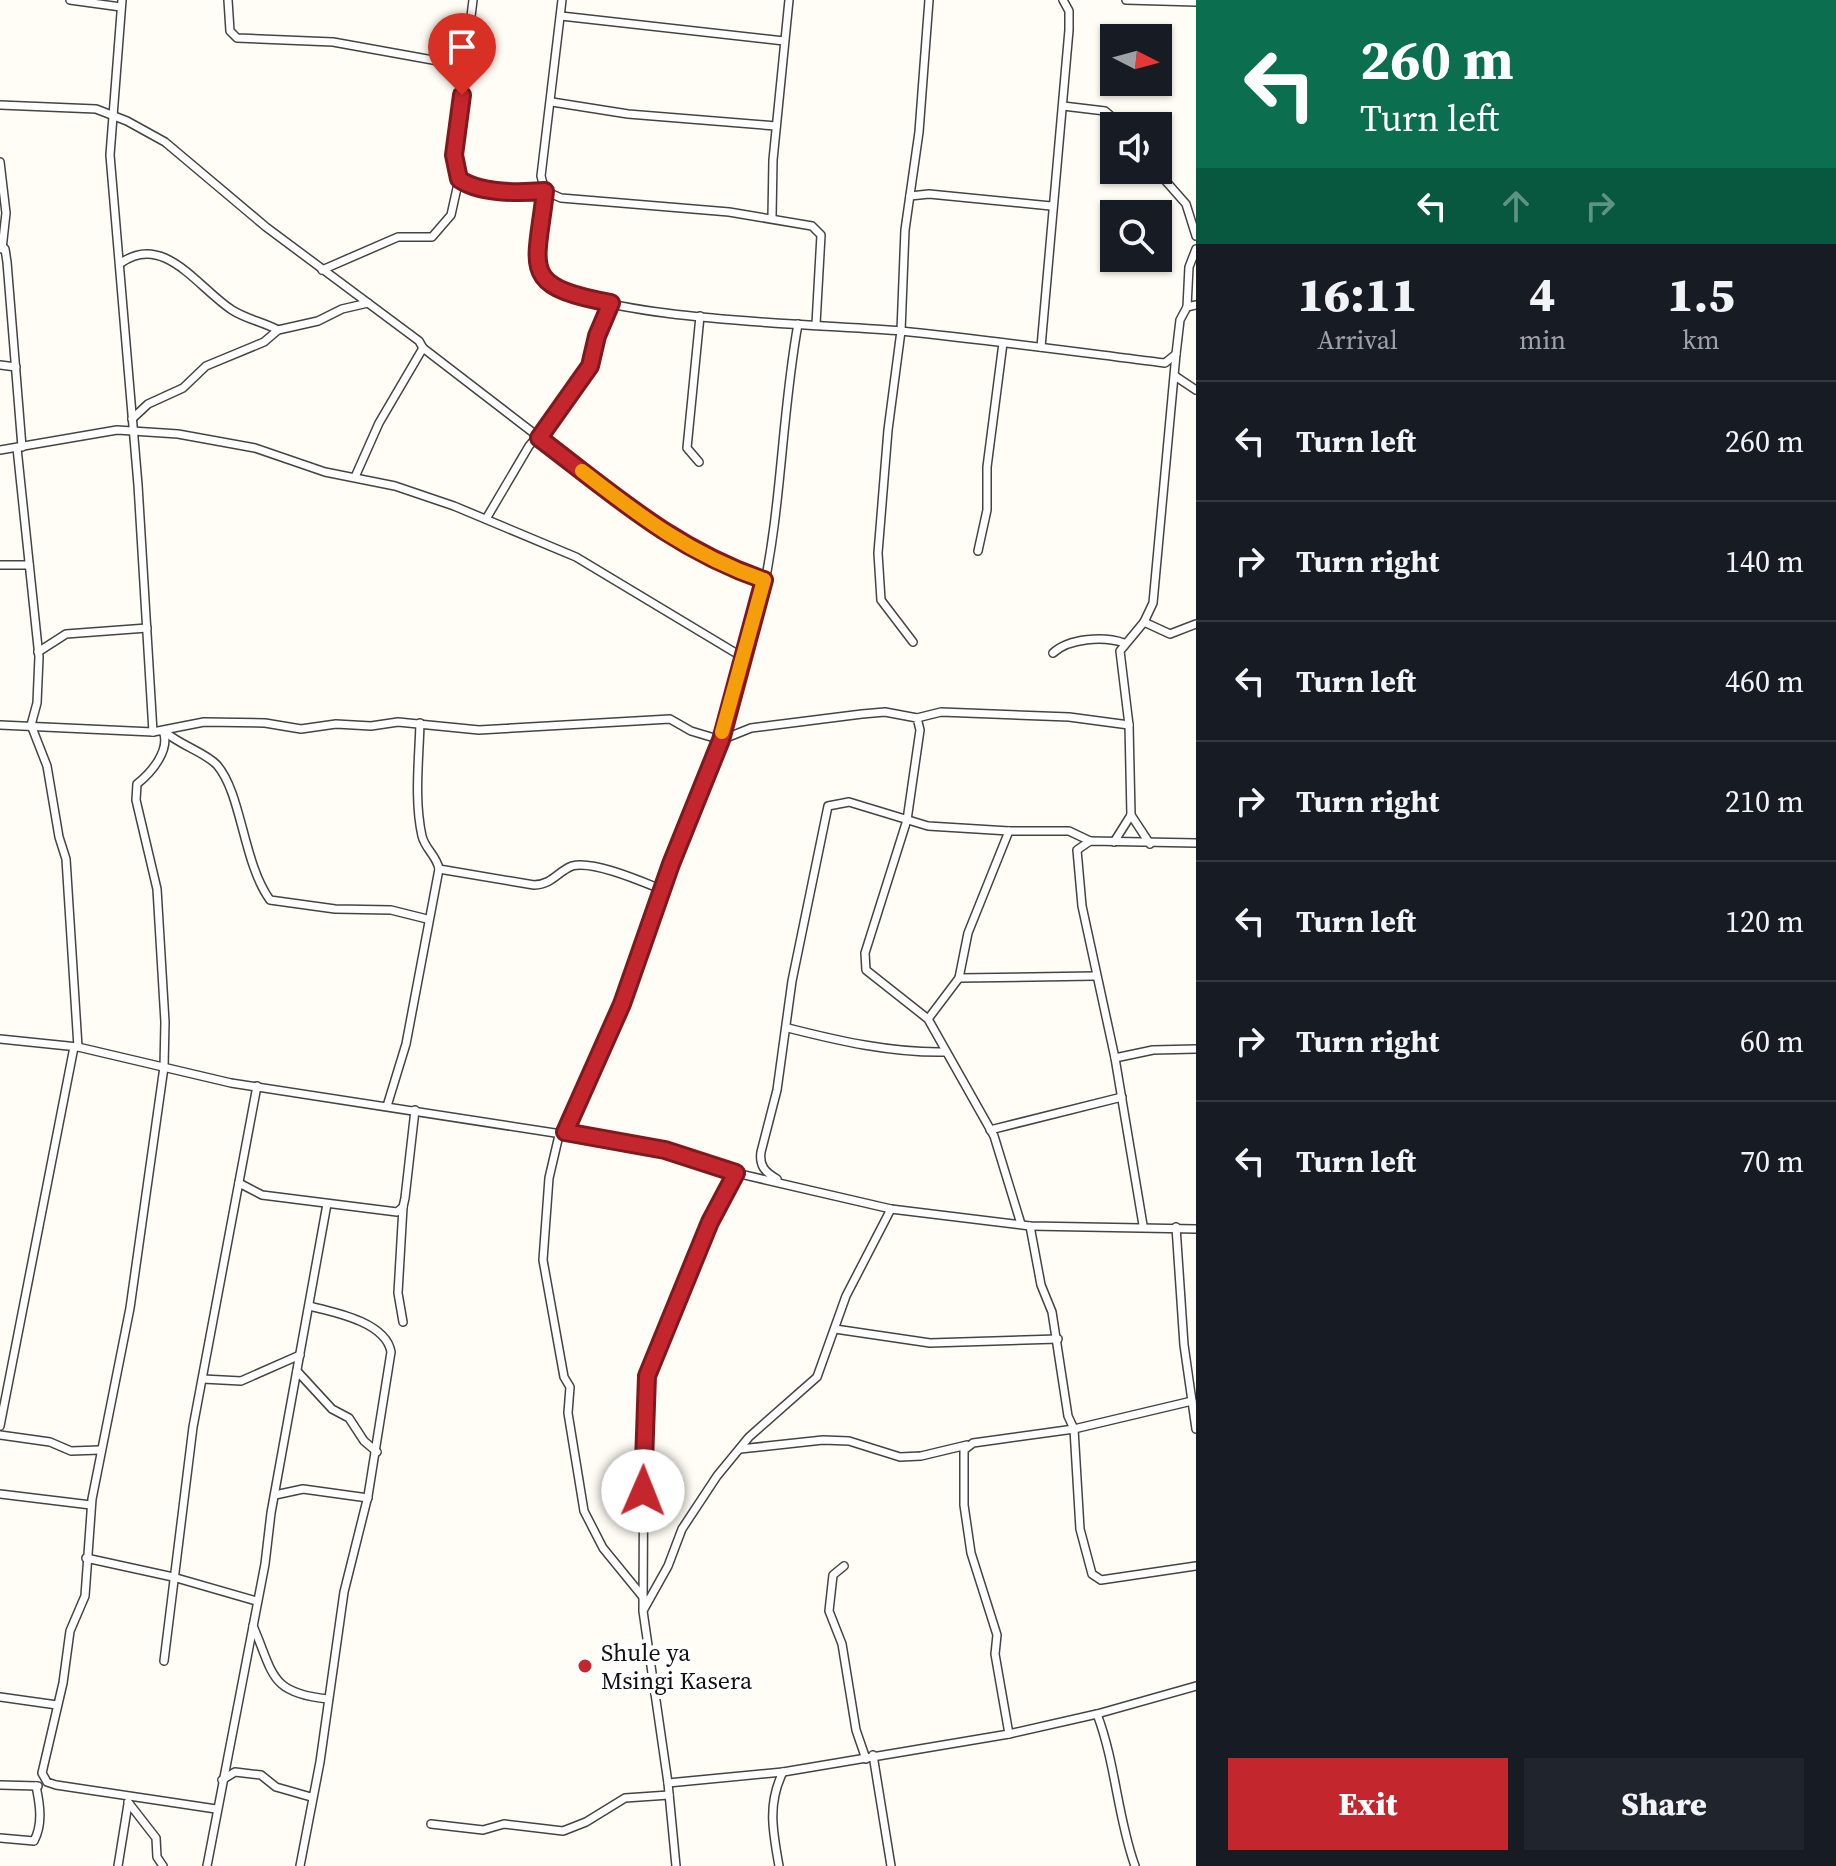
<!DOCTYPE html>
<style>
body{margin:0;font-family:"Source Serif 4",serif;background:#20242c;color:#f1f3f6;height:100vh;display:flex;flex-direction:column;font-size:30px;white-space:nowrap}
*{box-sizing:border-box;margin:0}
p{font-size:26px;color:#9ea1a6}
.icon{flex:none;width:44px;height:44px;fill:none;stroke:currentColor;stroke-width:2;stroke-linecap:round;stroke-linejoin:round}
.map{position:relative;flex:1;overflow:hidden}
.details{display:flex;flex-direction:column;background:#171b24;width:640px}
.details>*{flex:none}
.guide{background:#0b6e4f;color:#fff;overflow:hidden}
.needle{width:52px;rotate:96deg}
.buttons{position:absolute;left:1100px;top:24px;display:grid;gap:16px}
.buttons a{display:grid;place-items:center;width:72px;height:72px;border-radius:0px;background:#171b24;box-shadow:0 2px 6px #0004;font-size:40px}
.pin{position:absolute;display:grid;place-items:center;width:68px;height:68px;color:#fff;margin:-82px -34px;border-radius:50% 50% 50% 0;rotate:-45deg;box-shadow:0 0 8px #0007}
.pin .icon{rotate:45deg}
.me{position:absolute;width:88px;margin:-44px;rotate:1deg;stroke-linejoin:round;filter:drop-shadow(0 0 6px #0008)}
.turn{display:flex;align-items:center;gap:28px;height:168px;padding:0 32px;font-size:36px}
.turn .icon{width:104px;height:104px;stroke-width:2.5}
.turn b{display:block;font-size:56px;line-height:68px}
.lanes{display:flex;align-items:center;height:76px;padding:0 32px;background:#0003;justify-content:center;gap:40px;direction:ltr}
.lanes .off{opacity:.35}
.eta{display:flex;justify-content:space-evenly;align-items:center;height:136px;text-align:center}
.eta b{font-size:48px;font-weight:800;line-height:56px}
.button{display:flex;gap:16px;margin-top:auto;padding:16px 32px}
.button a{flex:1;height:92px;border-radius:0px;background:#c4262e;color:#fff;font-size:32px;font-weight:800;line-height:92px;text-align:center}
.button a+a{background:#20242c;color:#f1f3f6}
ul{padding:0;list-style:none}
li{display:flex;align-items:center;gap:24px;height:120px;padding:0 32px;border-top:2px solid #363941}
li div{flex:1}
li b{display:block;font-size:30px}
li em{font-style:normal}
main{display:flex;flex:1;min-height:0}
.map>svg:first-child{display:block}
</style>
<main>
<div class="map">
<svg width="1196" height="1866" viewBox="0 0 1196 1866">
<rect width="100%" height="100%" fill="#fffdf5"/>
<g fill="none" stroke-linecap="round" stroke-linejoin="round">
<!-- street casing -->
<g stroke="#444" stroke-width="10">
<g id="street">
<polyline points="70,0 121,7"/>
<polyline points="122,0 110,155 138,485 153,732"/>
<polyline points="228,0 230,31 237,38 333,42 466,66"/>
<path d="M473,0L454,155C455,163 455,174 460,180C471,193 528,193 545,191C543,215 525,260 545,278C592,322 829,324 901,331C989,340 1077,352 1165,363L1176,354L1180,320L1187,307L1196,305"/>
<polyline points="562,0 541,176 545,191 561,198 729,212 812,226 821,235 816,324"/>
<polyline points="1126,0 1196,2"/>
<polyline points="561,16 784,41"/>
<polyline points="552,102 628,114 776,126"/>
<polyline points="0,105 96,109 127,121 165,142 266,227 419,341 423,348 379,423 355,477"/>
<polyline points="1063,106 1105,111 1123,126"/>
<polyline points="0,162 6,213 2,249"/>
<polyline points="1156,170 1186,204 1196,236"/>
<polyline points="910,196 929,194 1051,206"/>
<polyline points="772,217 773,160 789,0"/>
<polyline points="0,244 5,249 7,262 22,447"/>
<path d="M121,263C164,232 198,288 232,310C246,319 263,322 278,330"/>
<polyline points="322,270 398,237 432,237 451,215 459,179"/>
<polyline points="1187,307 1189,267 1196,249"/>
<polyline points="1041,347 1069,30 1069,11 1063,0"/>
<polyline points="423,348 661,531 718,564 764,580"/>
<polyline points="0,365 16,367"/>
<polyline points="1175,376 1196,390"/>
<polyline points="132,419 148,404 183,388 206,366 264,342 278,330 318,321 342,309 368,303"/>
<polyline points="17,448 39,657 37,703 31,725 47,766 59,837 66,859 78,1047"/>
<polyline points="0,450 117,430 178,434 255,448 325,472 395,486 454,506 576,557 744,658"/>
<polyline points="699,462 687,448 700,316"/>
<polyline points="486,519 529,446 564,405 590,366 597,336 611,303"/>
<polyline points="978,551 987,510 987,467 1003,343"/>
<polyline points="0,565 29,565"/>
<polyline points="1144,622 1170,634 1196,624"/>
<polyline points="913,642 881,600 878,553 888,430 901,331 905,230 919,132 929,0"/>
<polyline points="38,652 66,634 147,628"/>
<path d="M1053,653C1069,638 1104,636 1124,643"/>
<polyline points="917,718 941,712 1069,717 1129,725"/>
<polyline points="0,725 153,732 204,722 265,723 301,729 336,724 371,726 398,722 479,730 670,719 691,731 721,740 751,728 862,714 885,712 917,718 920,730 907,820 865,953 866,970 928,1019 994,1136 1021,1224"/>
<path d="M163,731C171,750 151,773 137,784L136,800L157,889L165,1022L164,1067L130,1308L92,1499L85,1596L70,1631L63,1683L42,1773L47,1782L56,1785L216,1809"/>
<path d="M164,731C179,745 205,752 217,765C242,794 243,863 270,900L335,909L391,910L427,919"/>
<polyline points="1131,815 1150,844"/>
<polyline points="1114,842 1131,815 1129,725 1120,651 1144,622 1153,603 1176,354"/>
<path d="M439,869L534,885C553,884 557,872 572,866C593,860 643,882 663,890"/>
<polyline points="959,978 968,933 1009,831"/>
<polyline points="928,1019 959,978 1095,976"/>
<path d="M788,1028C839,1041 892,1053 945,1052"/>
<polyline points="0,1039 78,1047 231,1083 665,1150 736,1173 891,1209 1030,1226 1196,1229"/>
<polyline points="1115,1058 1153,1050 1196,1049"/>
<path d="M387,1106L406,1044L439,869C437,856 425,849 422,836C414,800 419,760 420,723"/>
<polyline points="990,1130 1122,1097"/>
<polyline points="560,1131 549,1178 543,1260 564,1377 570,1387 568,1413 584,1511 603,1548 643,1597"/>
<path d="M565,1132C585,1090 604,1048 622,1005C641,958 654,910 672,862C703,777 738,694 760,605C782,512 781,417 798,324"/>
<path d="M777,1179C765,1172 759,1166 761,1152L777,1090L792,981L828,806L849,802L928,826L1009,831H1069L1090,841"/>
<polyline points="239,1183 262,1195 397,1212 403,1207 405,1198 415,1110"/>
<polyline points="1143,1225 1115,1058 1082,906 1077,850 1090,841 1196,843"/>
<polyline points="1030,1226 1041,1285 1052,1312 1068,1416 1074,1429 1080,1529 1092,1574 1101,1580 1196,1566"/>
<polyline points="1176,1227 1184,1345 1196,1429"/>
<polyline points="403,1322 398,1293 403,1207"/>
<polyline points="835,1329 930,1343 1058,1339"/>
<polyline points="297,1371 332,1409 349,1418 364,1441 377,1452"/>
<polyline points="203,1379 241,1381 300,1355"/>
<polyline points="0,1426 74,1047"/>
<polyline points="0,1435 50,1442 71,1451 100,1450"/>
<polyline points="740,1449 823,1440 849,1441 900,1457 921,1456 967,1445"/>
<polyline points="0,1494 91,1505"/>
<polyline points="275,1495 303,1489 368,1498"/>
<polyline points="86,1558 173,1577 256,1601"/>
<polyline points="844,1566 833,1575 829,1611 842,1644 856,1730 866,1759"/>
<polyline points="644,1609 668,1566 682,1529 717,1476 749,1437 817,1377 846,1296 891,1209"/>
<path d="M253,1626C274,1674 269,1693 328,1699"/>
<polyline points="164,1661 193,1427 257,1086"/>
<polyline points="0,1697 57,1705"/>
<path d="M1097,1714C1116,1764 1117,1816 1135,1866"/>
<polyline points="1009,1734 995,1654 997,1635 971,1553 964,1505 964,1450 973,1443 1074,1429 1192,1401"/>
<polyline points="873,1755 891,1866"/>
<polyline points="222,1780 235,1772 261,1775 276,1787 311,1797"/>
<polyline points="668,1783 783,1772 1009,1734 1097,1714 1196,1686"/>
<polyline points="0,1785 38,1786"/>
<polyline points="128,1802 156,1838 157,1857 163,1866"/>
<polyline points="431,1824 483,1830 504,1824 563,1831 586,1822 625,1798 669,1795"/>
<path d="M0,1838L34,1841C43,1824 40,1805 36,1786"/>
<polyline points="118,1866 128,1804"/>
<polyline points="207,1866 265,1564 271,1513 327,1204"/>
<path d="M300,1866L320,1762L344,1592L368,1496L391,1352C386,1322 334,1312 309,1306"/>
<polyline points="676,1866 668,1783 643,1611 644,1409 647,1376 710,1222 736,1173"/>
<path d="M779,1866C773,1832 767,1804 783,1772"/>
</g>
</g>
<!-- street -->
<use href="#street" stroke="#fff" stroke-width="7"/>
</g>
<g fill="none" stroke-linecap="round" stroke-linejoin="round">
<!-- route casing -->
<g stroke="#7f191e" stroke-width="20">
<path id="route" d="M462,95L454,155L459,179C480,194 520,193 545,191C537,268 517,286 611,303L597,336L590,366L539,438C614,495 674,549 764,580L721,740L671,864L622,1004L565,1132L665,1150L736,1173L710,1222L647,1376L643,1491"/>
</g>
<!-- route -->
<use href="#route" stroke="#c4262e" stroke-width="14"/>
<!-- slow -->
<path stroke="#f59e0b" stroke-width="14" d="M582,471C641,517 692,556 764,580L722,732"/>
</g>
<!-- markers -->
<circle fill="#c4262e" stroke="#fff" stroke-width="3" cx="585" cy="1666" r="8"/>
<g text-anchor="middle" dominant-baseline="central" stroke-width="8" stroke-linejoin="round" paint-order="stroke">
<!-- poi labels -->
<g font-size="24" fill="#111" stroke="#fff" text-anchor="start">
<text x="601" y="1652">Shule ya<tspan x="601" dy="28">Msingi Kasera</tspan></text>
</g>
</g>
</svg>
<div class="buttons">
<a><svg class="needle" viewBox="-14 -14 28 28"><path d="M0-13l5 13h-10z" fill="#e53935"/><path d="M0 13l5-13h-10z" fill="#9ea1a6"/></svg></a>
<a><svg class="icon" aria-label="sound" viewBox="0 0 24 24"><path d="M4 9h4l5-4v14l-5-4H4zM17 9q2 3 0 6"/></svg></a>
<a><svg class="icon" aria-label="search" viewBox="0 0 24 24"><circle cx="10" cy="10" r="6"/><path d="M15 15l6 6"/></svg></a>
</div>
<div class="pin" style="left:462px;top:95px;background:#d93025"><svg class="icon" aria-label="arrive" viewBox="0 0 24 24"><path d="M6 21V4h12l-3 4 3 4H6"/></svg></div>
<svg class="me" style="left:643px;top:1491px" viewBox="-20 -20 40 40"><circle r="19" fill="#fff"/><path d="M0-13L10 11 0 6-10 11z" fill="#c4262e"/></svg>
</div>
<section class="details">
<div class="guide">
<div class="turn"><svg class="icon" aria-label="left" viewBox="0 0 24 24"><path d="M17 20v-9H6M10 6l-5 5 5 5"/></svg><div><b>260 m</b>Turn left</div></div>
<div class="lanes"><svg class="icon" aria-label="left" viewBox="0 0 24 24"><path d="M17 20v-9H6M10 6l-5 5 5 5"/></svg><svg class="icon off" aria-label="ahead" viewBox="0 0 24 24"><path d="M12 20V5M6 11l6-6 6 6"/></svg><svg class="icon off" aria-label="right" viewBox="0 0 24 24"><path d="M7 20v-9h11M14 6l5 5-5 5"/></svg></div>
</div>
<div class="eta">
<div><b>16:11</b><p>Arrival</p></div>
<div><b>4</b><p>min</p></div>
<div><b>1.5</b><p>km</p></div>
</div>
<ul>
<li><svg class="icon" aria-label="left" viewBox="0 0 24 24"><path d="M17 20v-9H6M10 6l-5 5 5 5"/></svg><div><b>Turn left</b></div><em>260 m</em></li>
<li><svg class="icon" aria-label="right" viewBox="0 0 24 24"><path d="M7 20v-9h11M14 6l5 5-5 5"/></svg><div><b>Turn right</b></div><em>140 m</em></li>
<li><svg class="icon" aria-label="left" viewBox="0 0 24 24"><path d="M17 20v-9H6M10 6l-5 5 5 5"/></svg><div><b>Turn left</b></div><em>460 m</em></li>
<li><svg class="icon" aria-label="right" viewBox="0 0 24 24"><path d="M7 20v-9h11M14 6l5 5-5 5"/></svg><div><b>Turn right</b></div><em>210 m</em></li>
<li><svg class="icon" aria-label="left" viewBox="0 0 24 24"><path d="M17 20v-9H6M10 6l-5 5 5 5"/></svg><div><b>Turn left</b></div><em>120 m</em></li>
<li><svg class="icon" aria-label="right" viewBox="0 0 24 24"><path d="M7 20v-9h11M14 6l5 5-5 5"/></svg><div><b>Turn right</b></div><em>60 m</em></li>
<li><svg class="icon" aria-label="left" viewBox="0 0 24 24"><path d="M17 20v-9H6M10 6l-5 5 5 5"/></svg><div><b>Turn left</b></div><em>70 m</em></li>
</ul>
<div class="button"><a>Exit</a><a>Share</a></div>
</section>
</main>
